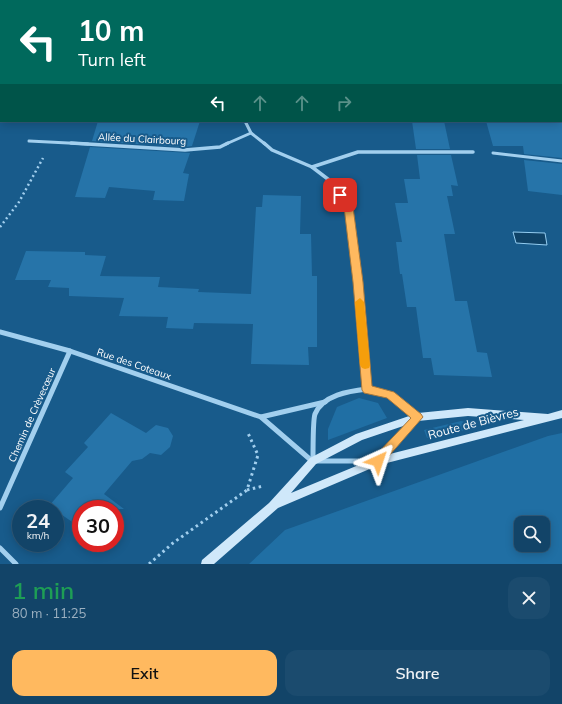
<!DOCTYPE html>
<meta charset="utf-8">
<style>
body{margin:0;font-family:Mulish,sans-serif;background:#1b4b6e;color:#f1f3f6;height:100vh;display:flex;flex-direction:column;font-size:15px;white-space:nowrap}
*{box-sizing:border-box;margin:0}
p{font-size:13px;color:#9cb0c0}
.icon{flex:none;width:22px;height:22px;fill:none;stroke:currentColor;stroke-width:2;stroke-linecap:round;stroke-linejoin:round}
.map{position:relative;height:564px;overflow:hidden}
.sheet{display:flex;flex-direction:column;background:#124468;flex:1}
.sheet>*{flex:none}
.guide{position:absolute;left:0px;top:0px;width:562px;height:122px;box-shadow:0 2px 10px #0003,0 0 0 1px #315c7c;background:#00695c;color:#fff;overflow:hidden}
.buttons{position:absolute;left:514px;top:516px;display:grid;gap:8px}
.buttons a{display:grid;place-items:center;width:36px;height:36px;border-radius:8px;background:#124468;box-shadow:0 2px 10px #0003,0 0 0 1px #315c7c;font-size:20px}
.speed{position:absolute;left:12px;top:500px;display:flex;gap:8px;font-size:20px;font-weight:700;text-align:center}
.speed>*{display:grid;place-content:center;width:52px;height:52px;border-radius:50%;background:#124468;box-shadow:0 2px 10px #0003,0 0 0 1px #315c7c;line-height:1}
.speed small{font-size:10px;font-weight:400}
.speed .limit{border:6px solid #d22;background:#fff;color:#111}
.pin{position:absolute;display:grid;place-items:center;width:34px;height:34px;color:#fff;margin:-17px;border-radius:8px;box-shadow:0 2px 6px #0006}
.me{position:absolute;width:44px;margin:-22px;rotate:42deg;stroke-linejoin:round;filter:drop-shadow(0 0 3px #0008)}
.turn{display:flex;align-items:center;gap:14px;height:84px;padding:0 12px;font-size:18px}
.turn .icon{width:52px;height:52px;stroke-width:2.5}
.turn b{display:block;font-size:28px;line-height:34px}
.lanes{display:flex;align-items:center;height:38px;padding:0 12px;background:#0003;justify-content:center;gap:20px;direction:ltr}
.lanes .off{opacity:.35}
.round{display:grid;place-items:center;flex:none;width:42px;height:42px;border-radius:12px;background:#1b4b6e}
.overview{display:flex;align-items:center;justify-content:space-between;height:68px;padding:0 12px}
h1{font-size:24px;font-weight:600;line-height:30px;color:#1e9e55}
.button{display:flex;gap:8px;margin-top:auto;padding:8px 12px}
.button a{flex:1;height:46px;border-radius:12px;background:#ffb95f;color:#111;font-size:16px;font-weight:600;line-height:46px;text-align:center}
.button a+a{background:#1b4b6e;color:#f1f3f6}
.map>svg:first-child{display:block}
</style>
<div class="map">
<svg width="562" height="564" viewBox="0 0 562 564">
<rect width="100%" height="100%" fill="#185b8b"/>
<!-- green -->
<g fill="#206fa4" fill-rule="evenodd">
<polygon points="359,398 378,403 387,418 328,440 328,429 337,407"/>
<polygon points="461,421 473,424 475,428 427,438 424,430"/>
<path d="M562,433V564H249L285,530L548,436ZM521,523H543V545H521Z"/>
</g>
<!-- water -->
<polygon fill="#0f4368" stroke="#94cdf1" points="513,232 545,233 547,245 516,243"/>
<!-- building -->
<g fill="#2674a9">
<polygon points="98,121 200,121 192,146 185,147 92,141"/>
<polygon points="412,121 444,121 450,149 416,149"/>
<polygon points="486,121 562,121 562,158 524,154 523,146 493,146"/>
<polygon points="90,147 190,153 183,173 189,174 184,201 153,200 155,191 109,187 105,198 75,197"/>
<polygon points="417,155 451,155 458,186 451,185 453,196 447,196 455,234 444,234 455,301 467,301 477,352 487,353 492,377 434,375 431,358 423,358 416,307 407,307 402,274 400,274 396,242 402,242 395,203 408,203 404,179 420,179"/>
<polygon points="524,160 562,164 562,195 528,191"/>
<polygon points="263,195 301,196 300,234 311,234 312,276 317,276 317,347 308,347 309,365 251,364 253,324 194,323 193,329 166,328 168,317 119,316 124,298 69,296 69,288 48,287 51,280 15,280 26,251 85,252 85,255 106,256 100,276 160,277 158,287 199,289 198,292 251,294 256,207 262,207"/>
<polygon points="111,413 146,433 156,425 168,428 173,436 170,447 161,455 150,453 142,459 132,461 104,494 124,509 81,509 81,528 49,506 73,478 65,472 88,447 84,443"/>
</g>
<g fill="none" stroke-linecap="round" stroke-linejoin="round">
<!-- path-far1 -->
<polyline stroke="#a2cfee" stroke-width="2.5" stroke-dasharray="2 3" stroke-linecap="butt" points="0,227 19,202 43,158"/>
<!-- path -->
<g stroke="#a2cfee" stroke-width="3" stroke-dasharray="2.5 3.5" stroke-linecap="butt">
<polyline points="247,490 263,486"/>
<polyline points="149,564 173,543 247,490 258,455 247,431"/>
</g>
<!-- lane -->
<polyline stroke="#a2cfee" stroke-width="3" points="493,153 562,161"/>
<!-- street-far2 -->
<g stroke="#a2cfee" stroke-width="3">
<polyline points="251,0 253,1"/>
<polyline points="245,121 251,133 265,144"/>
<polyline points="29,141 88,144"/>
<polyline points="226,144 251,133"/>
</g>
<!-- street-far1 -->
<g stroke="#a2cfee" stroke-width="3.5">
<polyline points="71,143 185,150 220,147 228,143"/>
<polyline points="264,143 272,150 312,167 333,183 348,207 358,282 362,329"/>
<polyline points="312,167 358,152 473,152"/>
</g>
<!-- street -->
<g stroke="#a2cfee" stroke-width="5">
<polyline points="362,328 367,389"/>
<polyline points="0,332 70,351 261,417 312,461"/>
<path d="M367,389L390,395L418,417L378,461H313C313,453 313,419 315,414C323,395 349,391 367,389Z"/>
<polyline points="261,417 325,402"/>
<polyline points="0,508 70,351"/>
<polyline points="0,548 16,564"/>
</g>
<!-- secondary -->
<path fill="#cfe8fa" fill-rule="evenodd" d="M468,408L548,414L562,410V418L379,465L278,508L214,564H201L202,560L269,503L310,458L356,434L418,413ZM468,416L524,420L378,457L291,493L316,464L362,440L418,421Z"/>
</g>
<!-- route -->
<polygon fill="#ffb95f" stroke="#a6783e" points="338,193 343,193 353,207 363,282 372,386 394,392 421,414 423,417 382,464 378,466 374,464 372,461 374,457 411,418 387,398 364,393 362,390 353,282 344,207 336,195"/>
<!-- slow -->
<polygon fill="#f59e0b" points="360,298 364,302 370,365 369,368 365,369 362,368 360,365 355,302"/>
<g text-anchor="middle" dominant-baseline="central" stroke-width="4" stroke-linejoin="round" paint-order="stroke">
<!-- street labels -->
<g font-size="10" fill="#fff" stroke="#185b8b">
<text transform="translate(142 139) rotate(3)">Allée du Clairbourg</text>
<text transform="translate(134 364) rotate(19)">Rue des Coteaux</text>
<text transform="translate(32 415) rotate(-66)">Chemin de Crèvecœur</text>
</g>
<!-- near-street labels -->
<g font-size="12" fill="#fff" stroke="#185b8b">
<text transform="translate(473 423) rotate(-15)">Route de Bièvres</text>
</g>
</g>
</svg>
<div class="buttons">
<a><svg class="icon" aria-label="search" viewBox="0 0 24 24"><circle cx="10" cy="10" r="6"/><path d="M15 15l6 6"/></svg></a>
</div>
<div class="speed"><div>24<small>km/h</small></div><div class="limit">30</div></div>
<div class="pin" style="left:340px;top:195px;background:#d93025"><svg class="icon" aria-label="arrive" viewBox="0 0 24 24"><path d="M6 21V4h12l-3 4 3 4H6"/></svg></div>
<svg class="me" style="left:378px;top:461px" viewBox="-20 -20 40 40"><path d="M0-17L14 15 0 8-14 15z" fill="#ffb95f" stroke="#fff" stroke-width="4"/></svg>
<div class="guide">
<div class="turn"><svg class="icon" aria-label="left" viewBox="0 0 24 24"><path d="M17 20v-9H6M10 6l-5 5 5 5"/></svg><div><b>10 m</b>Turn left</div></div>
<div class="lanes"><svg class="icon" aria-label="left" viewBox="0 0 24 24"><path d="M17 20v-9H6M10 6l-5 5 5 5"/></svg><svg class="icon off" aria-label="ahead" viewBox="0 0 24 24"><path d="M12 20V5M6 11l6-6 6 6"/></svg><svg class="icon off" aria-label="ahead" viewBox="0 0 24 24"><path d="M12 20V5M6 11l6-6 6 6"/></svg><svg class="icon off" aria-label="right" viewBox="0 0 24 24"><path d="M7 20v-9h11M14 6l5 5-5 5"/></svg></div>
</div>
</div>
<section class="sheet">
<div class="overview"><div><h1>1 min</h1><p>80 m · 11:25</p></div><a class="round"><svg class="icon" aria-label="close" viewBox="0 0 24 24"><path d="M6 6l12 12M18 6L6 18"/></svg></a></div>
<div class="button"><a>Exit</a><a>Share</a></div>
</section>
